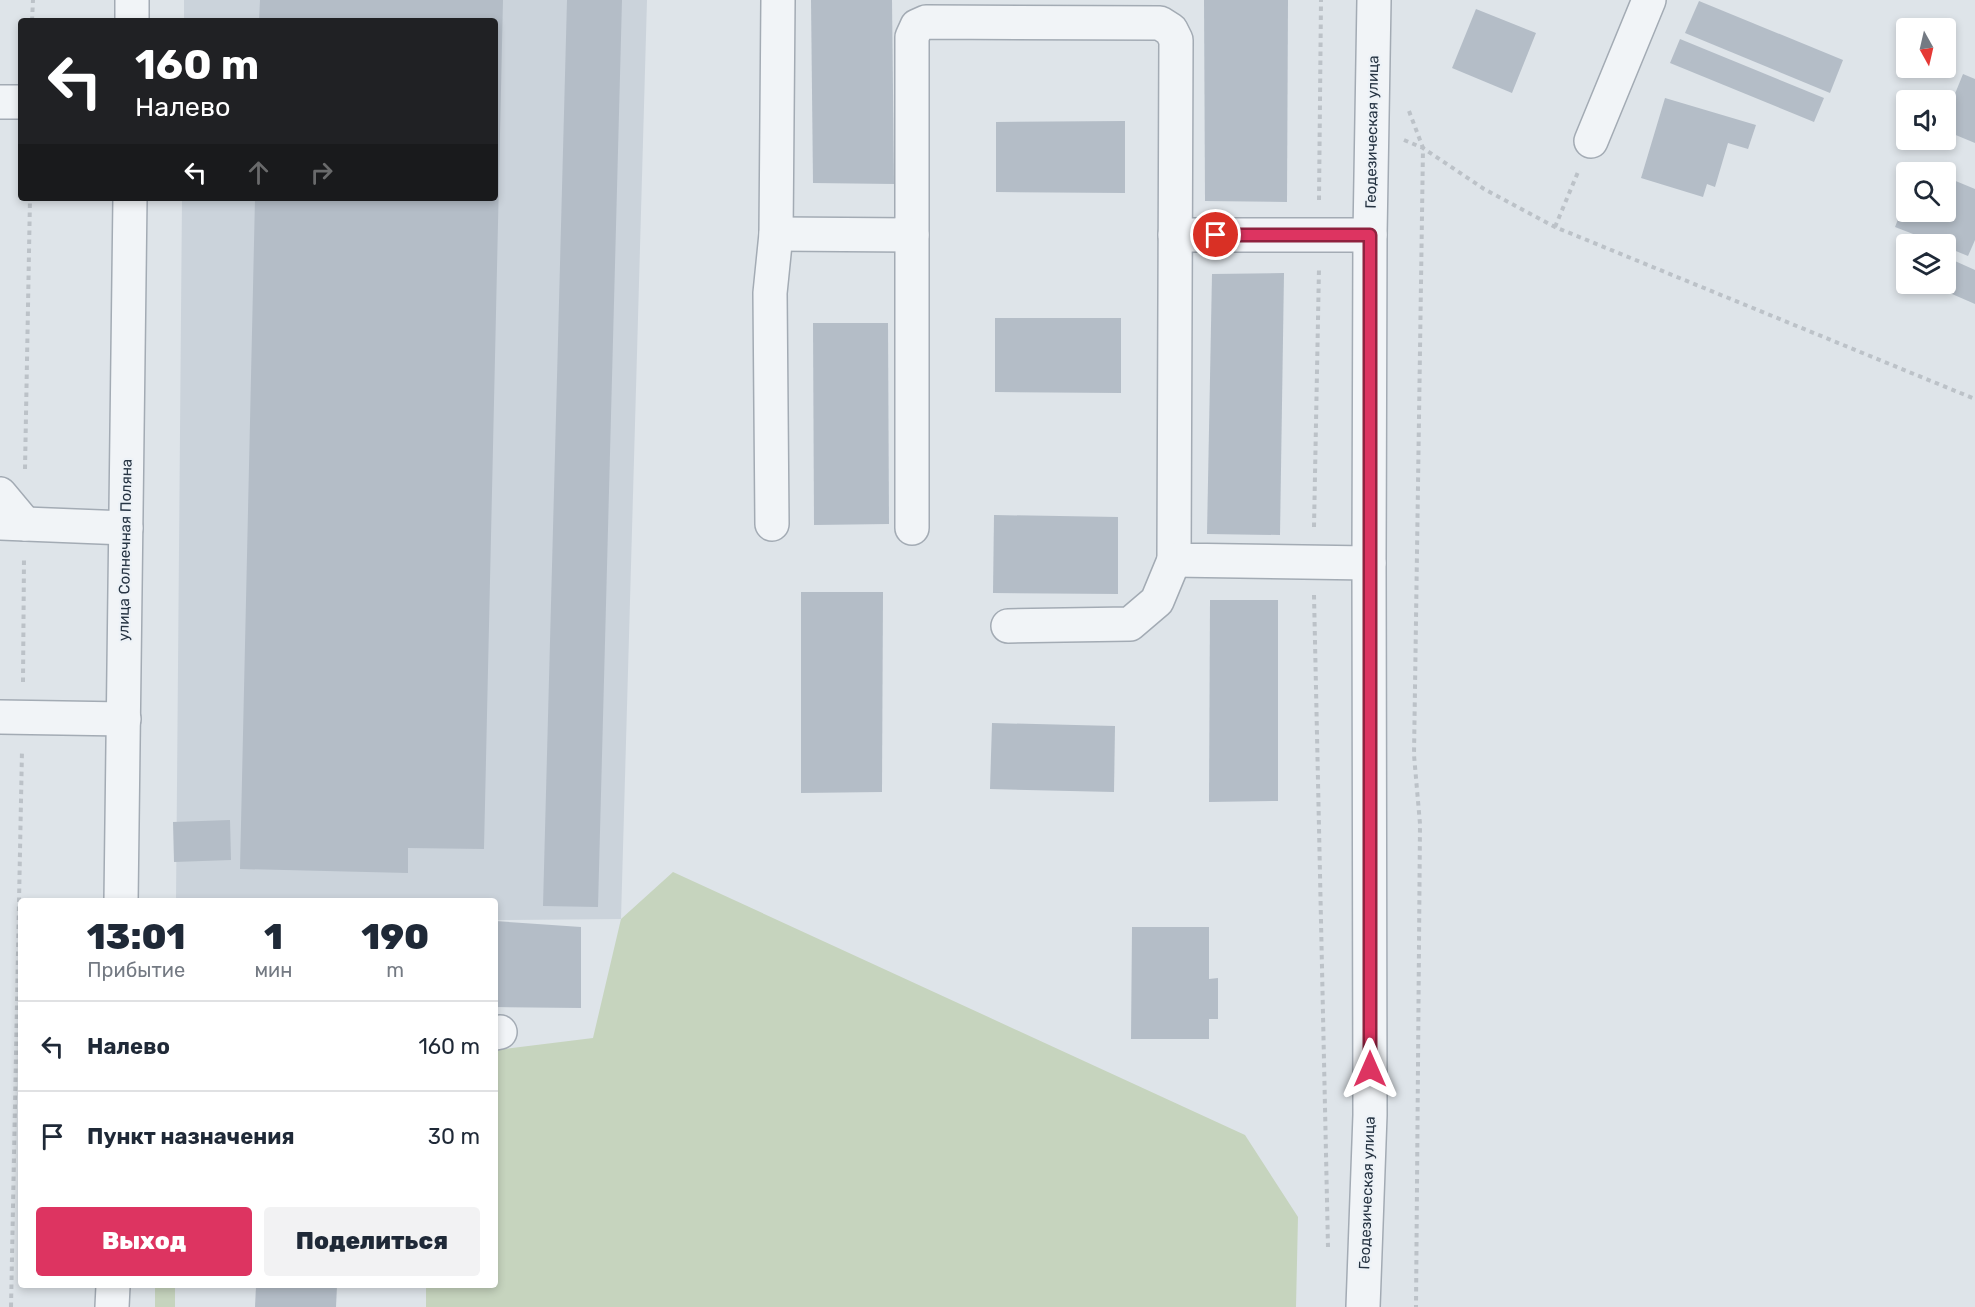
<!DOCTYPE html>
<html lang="ru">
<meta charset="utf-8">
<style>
body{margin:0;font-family:Rubik,sans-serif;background:#f2f2f3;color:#1f2937;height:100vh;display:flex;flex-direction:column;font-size:22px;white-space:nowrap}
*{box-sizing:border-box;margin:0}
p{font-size:20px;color:#747a83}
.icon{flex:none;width:33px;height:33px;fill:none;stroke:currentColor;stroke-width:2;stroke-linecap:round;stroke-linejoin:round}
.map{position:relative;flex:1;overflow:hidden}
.details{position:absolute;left:18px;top:898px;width:480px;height:390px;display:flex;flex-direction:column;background:#fff;border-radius:6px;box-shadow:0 3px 9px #0003}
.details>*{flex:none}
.banner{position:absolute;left:18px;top:18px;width:480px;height:183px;border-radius:6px;box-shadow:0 3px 9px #0003;background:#202124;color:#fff;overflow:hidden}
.needle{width:39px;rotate:172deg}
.tools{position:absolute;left:1896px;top:18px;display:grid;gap:12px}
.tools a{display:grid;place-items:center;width:60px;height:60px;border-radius:6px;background:#fff;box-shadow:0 3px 9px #0003;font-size:30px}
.pin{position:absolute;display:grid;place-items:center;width:51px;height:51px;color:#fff;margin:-26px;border:3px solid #fff;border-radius:50%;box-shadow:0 2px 6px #0007}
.me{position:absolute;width:66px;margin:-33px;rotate:0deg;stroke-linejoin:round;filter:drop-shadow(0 0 4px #0008)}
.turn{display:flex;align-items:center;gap:21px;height:126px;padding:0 18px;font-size:27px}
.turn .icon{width:78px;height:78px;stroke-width:2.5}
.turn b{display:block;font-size:42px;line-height:51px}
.lanes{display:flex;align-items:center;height:57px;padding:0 18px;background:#0003;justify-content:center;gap:30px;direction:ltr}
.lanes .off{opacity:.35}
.eta{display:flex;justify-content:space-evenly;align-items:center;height:102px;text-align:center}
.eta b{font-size:36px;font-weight:800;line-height:42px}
.action{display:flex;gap:12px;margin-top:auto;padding:12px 18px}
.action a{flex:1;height:69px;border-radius:6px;background:#dd3461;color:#fff;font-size:24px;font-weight:800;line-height:69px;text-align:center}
.action a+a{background:#f2f2f3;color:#1f2937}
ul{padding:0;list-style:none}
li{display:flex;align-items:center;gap:18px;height:90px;padding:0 18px;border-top:2px solid #e0e1e3}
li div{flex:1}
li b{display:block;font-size:22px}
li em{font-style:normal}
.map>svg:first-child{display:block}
</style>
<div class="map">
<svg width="1975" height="1307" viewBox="0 0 1975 1307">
<rect width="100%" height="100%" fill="#dee4e9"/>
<!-- built -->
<polygon fill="#cbd3db" points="184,0 647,0 621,919 495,920 495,902 176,902 182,198 495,198 495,21 184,21"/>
<!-- green -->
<g fill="#c6d4be">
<polygon points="673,872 1245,1135 1298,1217 1296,1307 426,1307 426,1286 495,1286 495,1050 593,1038 621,919"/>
<rect x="155" y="1286" width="20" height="21"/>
</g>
<!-- building -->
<g fill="#b4bdc7">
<polygon points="260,0 503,0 484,849 408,848 408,873 240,869 255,198 495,198 495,21 259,21"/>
<polygon points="567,0 622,0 598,907 543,906"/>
<polygon points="811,0 892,0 894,184 813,183"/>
<polygon points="1204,0 1288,0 1287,202 1205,201"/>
<polygon points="1699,1 1843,60 1830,93 1685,33"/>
<polygon points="1476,9 1536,33 1512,93 1452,68"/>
<polygon points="1680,39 1824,98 1814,122 1670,63"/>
<polygon points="1963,74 1975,79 1975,143 1946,131 1946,116"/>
<polygon points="1665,98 1756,125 1748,149 1728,143 1715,187 1707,184 1703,197 1641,178"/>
<polygon points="1125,121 1125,193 996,192 996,122"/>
<polygon points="1946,177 1975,189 1975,240 1968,256 1946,247 1946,244 1939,244 1895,227 1906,199 1906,212 1946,212"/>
<polygon points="1946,257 1975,270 1975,304 1929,284 1946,284"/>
<polygon points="1284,273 1280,535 1207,534 1212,274"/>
<polygon points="995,318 1121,318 1121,393 995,392"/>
<polygon points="813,323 888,323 889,524 814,525"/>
<polygon points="994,515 1118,517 1118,594 993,593"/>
<polygon points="801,592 883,592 882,792 801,793"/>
<polygon points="1210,600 1278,600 1278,801 1209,802"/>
<polygon points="992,723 1115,726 1114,792 990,789"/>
<polygon points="230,820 231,860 174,862 173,822"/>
<polygon points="495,921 581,927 581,1008 495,1007"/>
<polygon points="1132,927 1209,927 1209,979 1218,978 1218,1019 1209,1019 1209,1039 1131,1039"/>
<polygon points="256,1286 337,1286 336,1307 255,1307"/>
</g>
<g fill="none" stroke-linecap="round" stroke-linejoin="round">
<!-- minor casing -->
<g stroke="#a3abb4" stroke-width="36">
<g id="minor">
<polyline points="132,21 132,0"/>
<polyline points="0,102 21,102"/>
<polyline points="1591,141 1649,0"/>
<polyline points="776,234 912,235 912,37 917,26 926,22 1160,23 1171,30 1176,40 1174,560 1369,563"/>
<polyline points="1175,235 1370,235"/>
<polyline points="0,494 25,524"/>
<polyline points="0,523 126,528"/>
<polyline points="772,524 770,293 776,234 778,0"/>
<polyline points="912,528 912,235"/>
<polyline points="1008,626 1130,624 1157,601 1174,560"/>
<polyline points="0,717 124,719"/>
<polyline points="121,902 130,198"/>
<polyline points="495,1033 500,1032"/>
<polyline points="112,1307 113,1286"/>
<polyline points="1363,1307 1370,1115 1369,563 1370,235 1374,0"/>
</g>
</g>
<!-- path -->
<g stroke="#bcc2c8" stroke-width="4" stroke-dasharray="4.5 4.5" stroke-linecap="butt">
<polyline points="32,21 33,0"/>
<polyline points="1409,111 1423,148 1414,755 1420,824 1416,1307"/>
<polyline points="1404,140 1423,148 1484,189 1555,227 1975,399"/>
<polyline points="1319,200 1321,0"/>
<polyline points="1555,227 1578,172"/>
<polyline points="25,469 30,198"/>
<polyline points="1314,527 1319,268"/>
<polyline points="1314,595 1328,1247"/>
<polyline points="23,682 24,558"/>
<polyline points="11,1307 22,750"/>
</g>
<!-- minor -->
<use href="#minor" stroke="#f1f4f7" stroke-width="33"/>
</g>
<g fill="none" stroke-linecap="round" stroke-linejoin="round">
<!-- route casing -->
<g stroke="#90223f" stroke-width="15">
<polyline id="route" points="1216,235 1370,235 1370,1069"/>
</g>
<!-- route -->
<use href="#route" stroke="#dd3461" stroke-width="10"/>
</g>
<g text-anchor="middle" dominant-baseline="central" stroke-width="4.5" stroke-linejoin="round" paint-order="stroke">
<!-- street labels -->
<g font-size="15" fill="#253342" stroke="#edf2f7">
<text transform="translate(1372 132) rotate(-89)">Геодезическая улица</text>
<text transform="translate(125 550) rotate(-89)">улица Солнечная Поляна</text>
<text transform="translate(1367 1193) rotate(-88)">Геодезическая улица</text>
</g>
</g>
</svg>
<div class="tools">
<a><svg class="needle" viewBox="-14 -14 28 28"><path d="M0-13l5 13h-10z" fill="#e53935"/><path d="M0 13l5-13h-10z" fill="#747a83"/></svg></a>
<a><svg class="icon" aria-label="sound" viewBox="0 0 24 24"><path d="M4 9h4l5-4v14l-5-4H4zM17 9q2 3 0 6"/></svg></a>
<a><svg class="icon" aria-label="search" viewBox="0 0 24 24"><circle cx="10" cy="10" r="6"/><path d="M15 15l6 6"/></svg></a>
<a><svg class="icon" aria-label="layers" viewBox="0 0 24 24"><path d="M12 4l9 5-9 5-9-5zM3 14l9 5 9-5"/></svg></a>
</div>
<div class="pin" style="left:1216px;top:235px;background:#d93025"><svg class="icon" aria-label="arrive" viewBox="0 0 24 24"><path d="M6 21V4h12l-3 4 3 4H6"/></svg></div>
<svg class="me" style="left:1370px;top:1069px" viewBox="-20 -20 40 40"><path d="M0-17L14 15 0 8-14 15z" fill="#dd3461" stroke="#fff" stroke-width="4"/></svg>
<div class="banner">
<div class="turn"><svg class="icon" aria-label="left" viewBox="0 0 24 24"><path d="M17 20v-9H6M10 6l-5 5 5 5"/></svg><div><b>160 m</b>Налево</div></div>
<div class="lanes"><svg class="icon" aria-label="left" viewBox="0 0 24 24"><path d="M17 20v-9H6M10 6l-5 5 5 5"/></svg><svg class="icon off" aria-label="ahead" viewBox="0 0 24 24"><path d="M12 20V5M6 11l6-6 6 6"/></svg><svg class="icon off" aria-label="right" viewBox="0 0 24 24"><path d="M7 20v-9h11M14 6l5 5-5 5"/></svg></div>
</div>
<section class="details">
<div class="eta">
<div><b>13:01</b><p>Прибытие</p></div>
<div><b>1</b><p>мин</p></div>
<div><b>190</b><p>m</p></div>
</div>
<ul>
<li><svg class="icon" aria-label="left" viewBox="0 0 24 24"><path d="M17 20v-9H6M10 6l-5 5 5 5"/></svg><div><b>Налево</b></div><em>160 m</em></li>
<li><svg class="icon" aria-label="arrive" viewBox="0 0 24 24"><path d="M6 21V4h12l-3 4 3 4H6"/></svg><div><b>Пункт назначения</b></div><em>30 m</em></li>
</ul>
<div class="action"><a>Выход</a><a>Поделиться</a></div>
</section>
</div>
